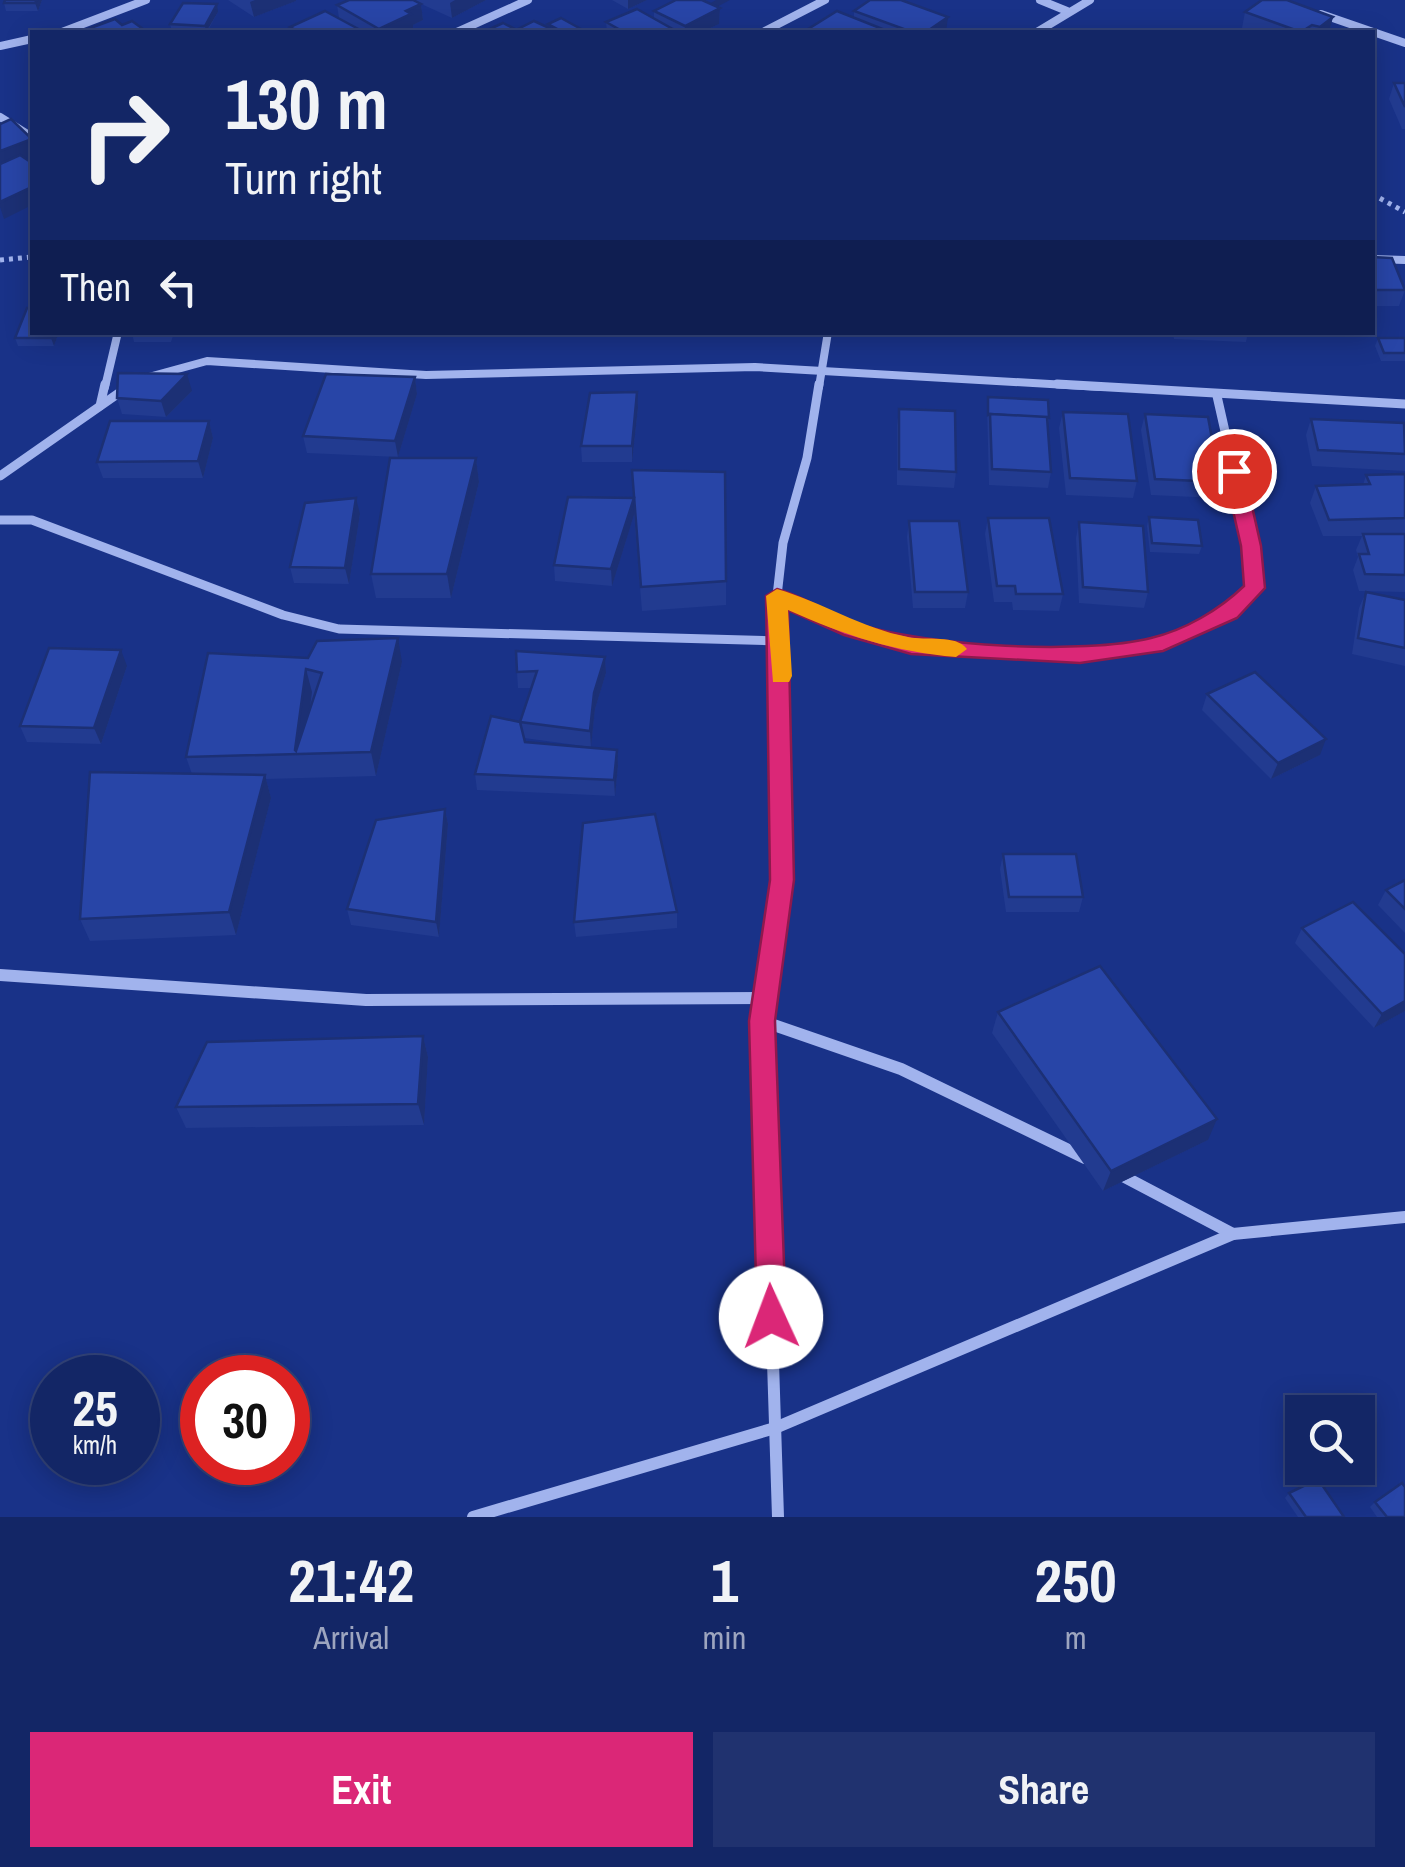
<!DOCTYPE html>
<style>
body{margin:0;font-family:"Archivo Narrow",sans-serif;background:#20326f;color:#f1f3f6;height:100vh;display:flex;flex-direction:column;font-size:38px;white-space:nowrap}
*{box-sizing:border-box;margin:0}
p{font-size:32px;color:#9da5bf}
.icon{flex:none;width:55px;height:55px;fill:none;stroke:currentColor;stroke-width:2;stroke-linecap:round;stroke-linejoin:round}
.map{position:relative;height:1517px;overflow:hidden}
.panel{display:flex;flex-direction:column;background:#132666;flex:1}
.panel>*{flex:none}
.banner{position:absolute;left:30px;top:30px;width:1345px;height:305px;border-radius:0px;box-shadow:0 5px 25px #0003,0 0 0 2px #32437a;background:#132666;color:#f1f3f6;overflow:hidden}
.tools{position:absolute;left:1285px;top:1395px;display:grid;gap:20px}
.tools a{display:grid;place-items:center;width:90px;height:90px;border-radius:0px;background:#132666;box-shadow:0 5px 25px #0003,0 0 0 2px #32437a;font-size:50px}
.speed{position:absolute;left:30px;top:1355px;display:flex;gap:20px;font-size:50px;font-weight:700;text-align:center}
.speed>*{display:grid;place-content:center;width:130px;height:130px;border-radius:50%;background:#132666;box-shadow:0 5px 25px #0003,0 0 0 2px #32437a;line-height:1}
.speed small{font-size:25px;font-weight:400}
.speed .limit{border:15px solid #d22;background:#fff;color:#111}
.pin{position:absolute;display:grid;place-items:center;width:85px;height:85px;color:#fff;margin:-42px;border:5px solid #fff;border-radius:50%;box-shadow:0 2px 10px #0007}
.me{position:absolute;width:110px;margin:-55px;rotate:358deg;stroke-linejoin:round;filter:drop-shadow(0 0 8px #0008)}
.turn{display:flex;align-items:center;gap:35px;height:210px;padding:0 30px;font-size:45px}
.turn .icon{width:130px;height:130px;stroke-width:2.5}
.turn b{display:block;font-size:70px;line-height:85px}
.then{display:flex;align-items:center;height:95px;padding:0 30px;background:#0003;gap:20px;font-size:38px}
.eta{display:flex;justify-content:space-evenly;align-items:center;height:170px;text-align:center}
.eta b{font-size:60px;font-weight:700;line-height:70px}
.primary-button{display:flex;gap:20px;margin-top:auto;padding:20px 30px}
.primary-button a{flex:1;height:115px;border-radius:0px;background:#db2777;color:#fff;font-size:40px;font-weight:700;line-height:115px;text-align:center}
.primary-button a+a{background:#20326f;color:#f1f3f6}
.map>svg:first-child{display:block}
</style>
<div class="map">
<svg width="1405" height="1517" viewBox="0 0 1405 1517">
<rect width="100%" height="100%" fill="#193288"/>
<g fill="none" stroke-linecap="round" stroke-linejoin="round">
<!-- path -->
<g stroke="#a1b3ed" stroke-width="5" stroke-dasharray="4 5" stroke-linecap="butt">
<polyline points="1372,194 1405,212"/>
<polyline points="0,260 32,257"/>
</g>
<!-- minor-far2 -->
<g stroke="#a1b3ed" stroke-width="8">
<polyline points="1040,0 1067,11"/>
<polyline points="1321,14 1405,43"/>
<polyline points="62,32 146,0"/>
<polyline points="457,32 528,0"/>
<polyline points="763,32 825,0"/>
<polyline points="1037,32 1090,0"/>
<polyline points="0,46 32,39"/>
<polyline points="0,117 32,137"/>
<polyline points="1372,259 1405,260"/>
<polyline points="145,378 207,361 426,375 755,367 1101,387"/>
<polyline points="105,387 118,332"/>
<polyline points="819,387 828,332"/>
</g>
<!-- minor-far1 -->
<g stroke="#a1b3ed" stroke-width="9">
<polyline points="1057,384 1405,404"/>
<polyline points="100,406 105,384"/>
<polyline points="0,476 126,388"/>
<polyline points="0,520 32,520 283,615 339,629 780,641"/>
<path d="M777,596C811,612 846,629 883,639C917,649 953,651 989,654C1084,660 1182,658 1254,588L1251,546L1217,396"/>
<polyline points="782,882 777,596 783,543 807,458 819,384"/>
</g>
<!-- minor -->
<g stroke="#a1b3ed" stroke-width="12">
<polyline points="0,975 366,1000 763,998"/>
<polyline points="762,1021 901,1069 1085,1158"/>
<polyline points="1119,1174 1233,1234"/>
<polyline points="473,1517 775,1428 1233,1234 1405,1217"/>
<polyline points="778,1517 762,1021 782,879"/>
</g>
</g>
<!-- wall -->
<g fill="#223b90">
<polygon points="42,0 38,11 6,11 4,3"/>
<polygon points="228,0 296,0 296,1 254,17"/>
<polygon points="349,0 486,0 452,18 417,2 421,4 423,20 413,25 413,30 407,32 291,32 290,27 339,18 337,5"/>
<polygon points="612,0 647,0 628,9"/>
<polygon points="717,7 720,8 719,24 702,32 607,32 606,22 654,19 654,11"/>
<polygon points="854,11 946,32 805,32 805,31 854,18"/>
<polygon points="218,12 207,32 172,32 170,24"/>
<polygon points="1245,12 1333,17 1329,32 1254,32 1242,28"/>
<polygon points="1394,83 1405,83 1405,129 1402,129 1389,99"/>
<polygon points="1372,257 1405,290 1399,306 1372,306"/>
<polygon points="32,332 59,332 54,346 18,346 15,338"/>
<polygon points="122,332 191,332 174,333 171,342 134,342 132,333"/>
<polygon points="1173,332 1248,332 1246,342 1174,339"/>
<polygon points="1378,338 1405,338 1405,361 1381,361 1375,346"/>
<polygon points="415,377 417,394 398,457 307,453 303,436"/>
<polygon points="192,391 166,417 122,414 117,398"/>
<polygon points="637,392 638,408 632,462 582,462 581,446"/>
<polygon points="988,397 1049,418 1048,425 1051,472 1048,488 989,485 987,406"/>
<polygon points="899,409 956,472 954,488 897,485 897,425"/>
<polygon points="1063,412 1137,481 1133,498 1066,495 1059,428"/>
<polygon points="1145,414 1220,482 1216,498 1151,495 1141,430"/>
<polygon points="1311,419 1405,428 1405,471 1312,466 1306,435"/>
<polygon points="209,421 213,438 203,478 103,478 97,462"/>
<polygon points="476,458 479,482 451,598 376,598 371,574"/>
<polygon points="632,470 726,581 726,605 642,611 634,515 612,586 555,581 554,565 633,498"/>
<polygon points="1405,474 1405,592 1359,591 1353,570 1358,557 1356,550 1362,536 1323,536 1310,503 1316,486 1363,485 1366,475"/>
<polygon points="360,514 349,584 294,583 290,567"/>
<polygon points="1149,517 1202,546 1199,554 1150,552 1147,526"/>
<polygon points="988,518 1063,594 1059,611 1013,610 1012,602 994,602 985,534"/>
<polygon points="909,521 968,592 965,608 913,608 907,537"/>
<polygon points="1079,522 1148,592 1144,608 1079,603 1076,538"/>
<polygon points="1366,592 1405,600 1405,666 1352,654 1359,608"/>
<polygon points="208,653 402,662 376,776 266,779 271,798 236,935 90,941 80,919 192,774 186,757"/>
<polygon points="605,657 606,673 595,709 591,747 524,738 525,742 617,750 618,766 615,796 477,790 475,774 520,722 532,688 518,688 517,672"/>
<polygon points="127,666 101,744 27,742 20,726"/>
<polygon points="1207,694 1320,755 1271,779 1202,710"/>
<polygon points="445,809 448,824 439,937 351,925 347,909"/>
<polygon points="1003,854 1083,897 1079,912 1006,912 1000,869"/>
<polygon points="1405,880 1405,933 1378,905 1386,890"/>
<polygon points="677,912 677,928 576,937 574,922"/>
<polygon points="1302,928 1405,1011 1374,1028 1295,943"/>
<polygon points="998,1012 1208,1140 1103,1191 992,1033"/>
<polygon points="423,1036 428,1057 424,1125 186,1128 176,1107"/>
<polygon points="1289,1493 1344,1517 1298,1517 1285,1498"/>
<polygon points="1375,1502 1405,1517 1377,1517 1370,1507"/>
</g>
<!-- shaded-wall -->
<g fill="#1c3075">
<polygon points="37,0 42,0 38,11 35,3"/>
<polygon points="255,0 296,0 296,1 254,17 250,2"/>
<polygon points="455,0 486,0 452,18 450,3"/>
<polygon points="628,0 647,0 628,9"/>
<polygon points="716,0 730,0 709,11 709,4"/>
<polygon points="217,4 218,12 206,32 205,26"/>
<polygon points="421,4 423,20 413,25 413,30 407,32 379,32 379,29 406,11"/>
<polygon points="720,8 719,24 702,32 685,32 685,26"/>
<polygon points="948,17 946,32 926,32"/>
<polygon points="1333,17 1329,32 1319,32 1320,27"/>
<polygon points="32,139 32,157 0,169 0,151"/>
<polygon points="32,187 32,205 4,219 0,207 0,202"/>
<polygon points="53,332 59,332 54,346 51,338"/>
<polygon points="187,374 192,391 166,417 161,401"/>
<polygon points="415,377 417,394 398,457 395,441"/>
<polygon points="637,392 638,408 632,462 632,446"/>
<polygon points="209,421 213,438 203,478 198,461"/>
<polygon points="476,458 479,482 451,598 447,574"/>
<polygon points="356,498 360,514 349,584 345,568"/>
<polygon points="634,498 634,515 612,586 611,569"/>
<polygon points="398,638 402,662 376,776 371,752"/>
<polygon points="121,650 127,666 101,744 94,728"/>
<polygon points="605,657 606,673 595,709 591,747 590,731 594,693"/>
<polygon points="306,669 312,692 304,754 295,750"/>
<polygon points="1326,739 1320,755 1271,779 1278,763"/>
<polygon points="617,750 618,766 615,796 614,780"/>
<polygon points="265,775 271,798 236,935 229,912"/>
<polygon points="445,809 448,824 439,937 436,922"/>
<polygon points="1405,1001 1405,1011 1374,1028 1382,1014"/>
<polygon points="423,1036 428,1057 424,1125 418,1104"/>
<polygon points="1217,1119 1208,1140 1103,1191 1111,1171"/>
</g>
<!-- building -->
<g fill="#2845a7" stroke="#1c3075" stroke-width="2.5" fill-rule="evenodd">
<polygon points="5,0 37,0 35,3 4,3"/>
<polygon points="349,0 413,0 421,4 406,11 411,14 379,29 337,5"/>
<polygon points="676,0 702,0 720,8 685,26 654,11"/>
<polygon points="870,0 901,0 948,17 926,32 912,32 854,11"/>
<polygon points="1262,0 1287,0 1333,17 1320,27 1312,25 1301,32 1245,12"/>
<polygon points="183,3 217,4 205,26 170,24"/>
<polygon points="637,9 678,32 624,32 606,22"/>
<polygon points="325,11 364,32 300,32 290,27"/>
<polygon points="837,11 890,32 809,32 805,31"/>
<polygon points="561,18 581,29 574,32 563,32 548,24"/>
<polygon points="115,19 122,25 132,21 147,32 88,32 85,30"/>
<polygon points="534,21 558,32 521,32 516,30"/>
<polygon points="503,23 521,32 483,32"/>
<polygon points="1394,83 1405,83 1405,107"/>
<polygon points="11,119 32,139 0,151 0,124"/>
<polygon points="20,155 32,163 32,187 0,202 0,164"/>
<polygon points="1372,257 1392,258 1405,290 1372,290"/>
<polygon points="27,308 32,308 32,332 53,332 51,338 15,338"/>
<polygon points="1378,338 1405,338 1405,353 1384,353"/>
<polygon points="118,373 187,374 161,401 117,398"/>
<polygon points="326,374 415,377 395,441 303,436"/>
<polygon points="637,392 632,446 581,446 590,393"/>
<polygon points="988,397 1048,400 1049,418 990,414 988,415"/>
<polygon points="899,409 955,411 956,472 899,469"/>
<polygon points="1063,412 1128,414 1137,481 1070,478"/>
<polygon points="990,414 1047,417 1051,472 992,469"/>
<polygon points="1145,414 1208,417 1220,482 1155,479"/>
<polygon points="1311,419 1404,423 1405,454 1318,450"/>
<polygon points="110,421 209,421 198,461 97,462"/>
<polygon points="390,458 476,458 447,574 371,574"/>
<polygon points="632,470 725,472 726,581 641,587"/>
<polygon points="1405,474 1405,518 1329,520 1316,486 1370,484 1366,475"/>
<polygon points="568,497 634,498 611,569 554,565"/>
<polygon points="356,498 345,568 290,567 305,503"/>
<polygon points="1149,517 1198,520 1202,546 1152,543"/>
<polygon points="988,518 1049,518 1063,594 1016,594 1015,586 997,586"/>
<polygon points="909,521 959,521 968,592 915,592"/>
<polygon points="1079,522 1143,526 1148,592 1083,587"/>
<polygon points="1363,534 1405,534 1405,575 1365,574 1359,554 1369,554"/>
<polygon points="1366,592 1405,600 1405,648 1358,638"/>
<path d="M398,638L371,752L186,757L208,653L308,658L317,641ZM306,669L322,673L296,751L295,750Z"/>
<polygon points="49,648 121,650 94,728 20,726"/>
<polygon points="516,651 605,657 594,693 590,731 520,722 525,742 617,750 614,780 475,774 491,716 520,722 537,671 517,672"/>
<polygon points="1255,672 1326,739 1278,763 1207,694"/>
<polygon points="90,772 265,775 229,912 80,919"/>
<polygon points="445,809 436,922 347,909 376,820"/>
<polygon points="655,814 677,912 574,922 583,823"/>
<polygon points="1003,854 1076,854 1083,897 1009,897"/>
<polygon points="1405,880 1405,909 1386,890"/>
<polygon points="1353,902 1405,954 1405,1001 1382,1014 1302,928"/>
<polygon points="1100,966 1217,1119 1111,1171 998,1012"/>
<polygon points="423,1036 418,1104 176,1107 207,1042"/>
<polygon points="1318,1479 1344,1517 1306,1517 1289,1493"/>
<polygon points="1402,1483 1405,1487 1405,1517 1387,1517 1375,1502"/>
</g>
<!-- route -->
<path fill="#db2777" stroke="#8e194d" stroke-width="2.5" d="M1234,465L1244,471L1261,546L1265,588L1237,618L1163,651L1080,663L911,654L844,635L788,610L794,880L775,1021L786,1317L781,1327L771,1331L761,1327L757,1317L749,1021L770,880L766,596L777,589C806,597 832,616 862,625C928,646 1083,655 1151,638C1185,630 1219,610 1244,586L1241,546L1224,471Z"/>
<!-- slow -->
<path fill="#f59e0b" d="M777,589C822,602 861,628 908,637C926,641 956,634 967,649L956,657C895,652 844,635 788,610L792,676L789,682H773L766,596Z"/>
</svg>
<div class="tools">
<a><svg class="icon" aria-label="search" viewBox="0 0 24 24"><circle cx="10" cy="10" r="6"/><path d="M15 15l6 6"/></svg></a>
</div>
<div class="speed"><div>25<small>km/h</small></div><div class="limit">30</div></div>
<div class="pin" style="left:1234px;top:471px;background:#d93025"><svg class="icon" aria-label="arrive" viewBox="0 0 24 24"><path d="M6 21V4h12l-3 4 3 4H6"/></svg></div>
<svg class="me" style="left:771px;top:1317px" viewBox="-20 -20 40 40"><circle r="19" fill="#fff"/><path d="M0-13L10 11 0 6-10 11z" fill="#db2777"/></svg>
<div class="banner">
<div class="turn"><svg class="icon" aria-label="right" viewBox="0 0 24 24"><path d="M7 20v-9h11M14 6l5 5-5 5"/></svg><div><b>130 m</b>Turn right</div></div>
<div class="then">Then<svg class="icon" aria-label="left" viewBox="0 0 24 24"><path d="M17 20v-9H6M10 6l-5 5 5 5"/></svg></div>
</div>
</div>
<section class="panel">
<div class="eta">
<div><b>21:42</b><p>Arrival</p></div>
<div><b>1</b><p>min</p></div>
<div><b>250</b><p>m</p></div>
</div>
<div class="primary-button"><a>Exit</a><a>Share</a></div>
</section>
